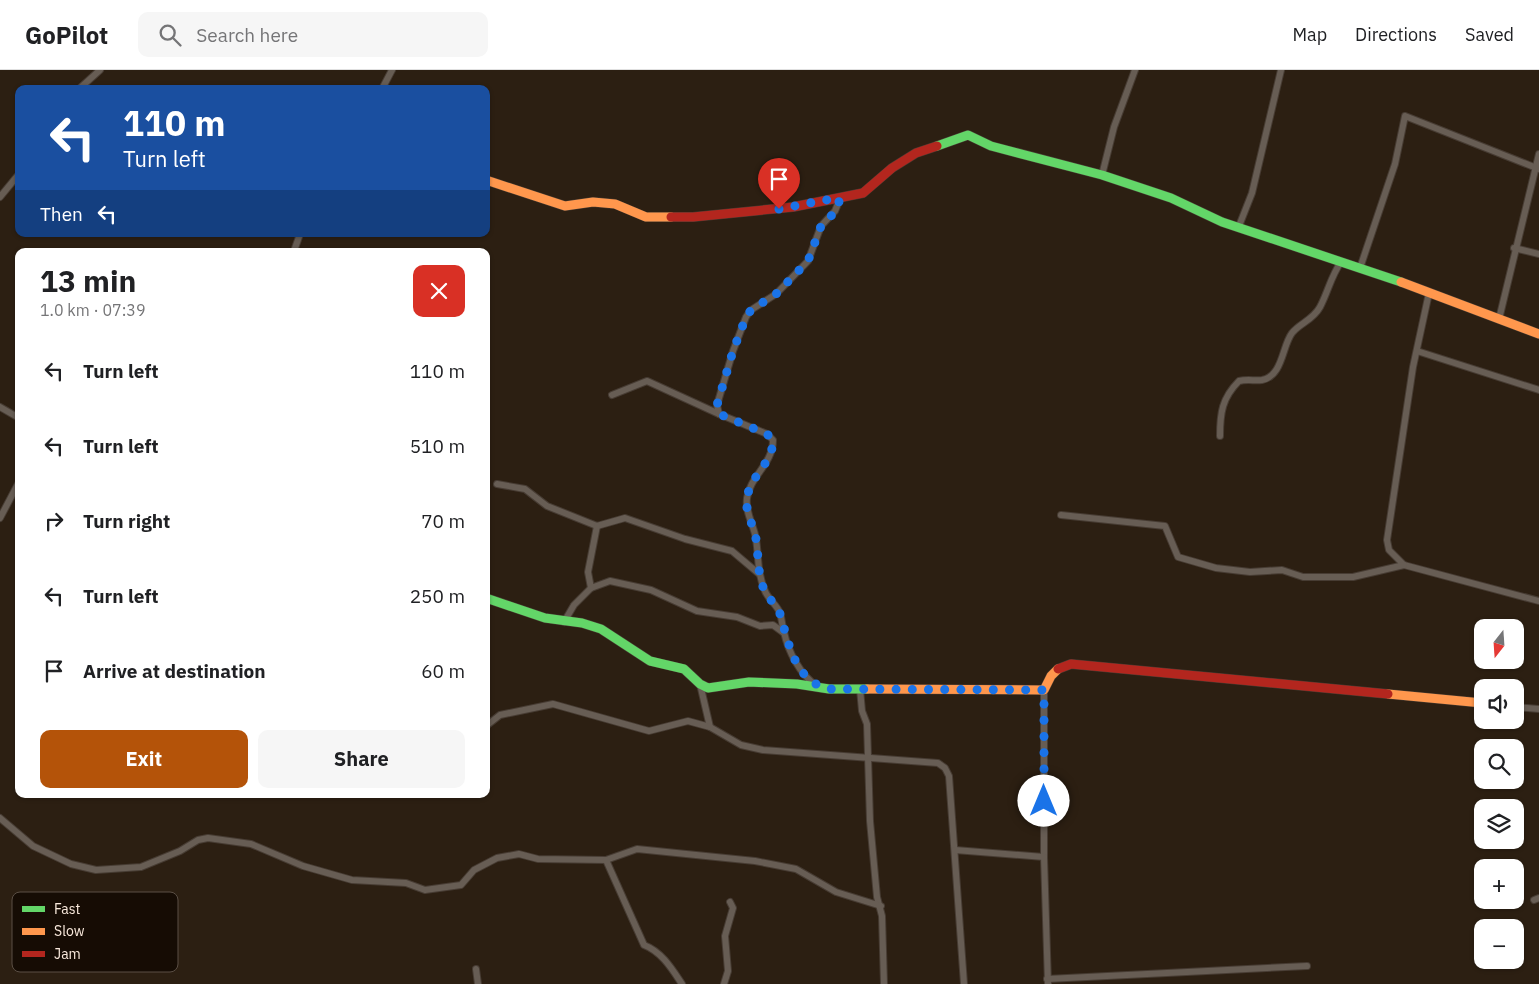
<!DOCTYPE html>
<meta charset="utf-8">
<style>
body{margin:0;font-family:"IBM Plex Sans",sans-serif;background:#f6f6f6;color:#202124;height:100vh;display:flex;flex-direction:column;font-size:19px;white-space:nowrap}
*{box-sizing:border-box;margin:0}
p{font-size:16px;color:#757577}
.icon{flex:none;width:28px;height:28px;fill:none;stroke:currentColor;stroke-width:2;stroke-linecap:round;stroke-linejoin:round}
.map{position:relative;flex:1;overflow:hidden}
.panel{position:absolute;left:15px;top:178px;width:475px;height:550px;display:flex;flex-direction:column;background:#fff;border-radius:10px;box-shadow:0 1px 4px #0004}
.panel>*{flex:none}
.banner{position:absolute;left:15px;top:15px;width:475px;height:152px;border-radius:10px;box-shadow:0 1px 4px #0004;background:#1a4fa0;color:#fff;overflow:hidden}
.needle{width:32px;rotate:197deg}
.buttons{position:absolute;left:1474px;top:549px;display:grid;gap:10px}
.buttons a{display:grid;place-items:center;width:50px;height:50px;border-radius:10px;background:#fff;box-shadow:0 1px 4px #0004;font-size:25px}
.pin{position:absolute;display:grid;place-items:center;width:42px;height:42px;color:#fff;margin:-51px -21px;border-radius:50% 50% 50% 0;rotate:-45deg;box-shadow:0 0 5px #0007}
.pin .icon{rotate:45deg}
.me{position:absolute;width:55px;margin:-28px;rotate:0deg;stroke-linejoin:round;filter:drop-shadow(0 0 4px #0008)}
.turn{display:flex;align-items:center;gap:18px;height:105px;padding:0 25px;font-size:22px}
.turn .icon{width:65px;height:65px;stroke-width:2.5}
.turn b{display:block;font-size:35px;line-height:42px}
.then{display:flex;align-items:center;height:48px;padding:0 25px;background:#0003;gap:10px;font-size:19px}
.round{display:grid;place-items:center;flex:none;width:52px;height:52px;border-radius:10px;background:#f6f6f6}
.summary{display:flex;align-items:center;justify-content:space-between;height:85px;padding:0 25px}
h1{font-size:30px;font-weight:700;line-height:38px}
.button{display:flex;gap:10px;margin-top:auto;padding:10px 25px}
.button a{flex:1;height:58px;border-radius:10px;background:#b45309;color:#fff;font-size:20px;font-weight:700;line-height:58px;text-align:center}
.button a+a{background:#f6f6f6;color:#202124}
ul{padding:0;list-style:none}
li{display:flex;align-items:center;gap:15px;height:75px;padding:0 25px}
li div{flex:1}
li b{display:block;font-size:19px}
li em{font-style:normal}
header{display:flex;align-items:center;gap:30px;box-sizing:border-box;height:70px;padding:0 25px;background:#fff;border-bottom:1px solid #e0e0e0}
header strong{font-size:24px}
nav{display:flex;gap:28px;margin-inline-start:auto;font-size:18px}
.search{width:350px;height:45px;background:#f6f6f6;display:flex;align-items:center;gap:12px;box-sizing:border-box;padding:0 18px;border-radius:10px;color:#757577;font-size:19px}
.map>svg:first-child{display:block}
</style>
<header>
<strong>GoPilot</strong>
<div class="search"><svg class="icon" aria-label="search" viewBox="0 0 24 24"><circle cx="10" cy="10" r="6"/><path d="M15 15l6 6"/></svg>Search here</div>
<nav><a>Map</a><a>Directions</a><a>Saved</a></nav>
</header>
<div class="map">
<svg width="1539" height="914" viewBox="0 0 1539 914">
<rect width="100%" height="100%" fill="#2c1f12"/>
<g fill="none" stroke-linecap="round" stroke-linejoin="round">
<!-- street casing -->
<g stroke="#473c33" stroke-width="8">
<g id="street">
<polyline points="79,19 100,0"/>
<polyline points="382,19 392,0"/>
<polyline points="1102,105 1114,57 1135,0"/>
<polyline points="0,127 19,104"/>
<polyline points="1239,156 1252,123 1281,0"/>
<polyline points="1514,178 1539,184"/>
<polyline points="294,181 300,164"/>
<polyline points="1360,198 1395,94 1405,46 1539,99"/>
<polyline points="1429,223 1413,297 1387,470 1389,480 1404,495 1539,531"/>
<polyline points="1499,249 1539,84"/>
<polyline points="1417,281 1539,320"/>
<polyline points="612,325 647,311 719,344"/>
<polyline points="0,337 19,348"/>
<path d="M1220,366C1220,343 1222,328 1239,311C1247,309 1255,311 1262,310C1283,306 1282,276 1292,263C1300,253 1313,250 1320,237C1328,222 1331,206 1341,192"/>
<polyline points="497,414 525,419 547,436 597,456 625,448 685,469 732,481 758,503"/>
<polyline points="1061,445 1165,456 1178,487 1216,498 1250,502 1282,500 1303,507 1353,507 1404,495"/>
<polyline points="0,448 19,412"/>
<polyline points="591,518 588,502 597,456"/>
<polyline points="564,552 574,535 591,518 610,511 651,520 697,541 737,547 760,556 773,555 784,563"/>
<polyline points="700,614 710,657 741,675 763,680 938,693 945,698 949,706 964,914"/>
<path d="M817,616C800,605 788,581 784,562C782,556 782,549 780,543C777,535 768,529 765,521C757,502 759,489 756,469C754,455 745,443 747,428C750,406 773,394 773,370L767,364L719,344L717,335L733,281L746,247L751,240L776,224L808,191L821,156L835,141L840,129"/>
<polyline points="860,619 862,641 867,654 870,751 877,827 882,846 884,914"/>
<polyline points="1044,620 1044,787 1048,914"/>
<polyline points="1515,637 1539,639"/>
<polyline points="486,656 500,645 553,634 649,661 688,651 710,657"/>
<polyline points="0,748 33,776 71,794 96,800 141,797 180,781 198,770 208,768 251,774 303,796 352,810 406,813 425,820 461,815 474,800 497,788 519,784 538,789 606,790 637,779 755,791 796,799 836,822 881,836"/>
<polyline points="955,780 1044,787"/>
<path d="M606,790L644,875C662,882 672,899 682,914"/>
<polyline points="1534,830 1539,828"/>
<polyline points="476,899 478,914"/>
<polyline points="1047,909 1307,896"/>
<polyline points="724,914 728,901 725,866 733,838 730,832"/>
</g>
</g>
<!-- fast casing -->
<g stroke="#473c33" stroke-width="10">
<g id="fast">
<polyline points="937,76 968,65 991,76 1102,105 1171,128 1222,152 1401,212"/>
<polyline points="486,528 545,548 582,553 601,559 650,591 684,599 700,614 708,618 749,612 797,614 829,619 867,619"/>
</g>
</g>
<!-- slow casing -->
<g stroke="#473c33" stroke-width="10">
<g id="slow">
<polyline points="486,110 565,136 593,132 615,134 646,147 671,147"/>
<polyline points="1401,212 1539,264"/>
<polyline points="867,619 1044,620 1051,606 1058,599"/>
<polyline points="1388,624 1482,633"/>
</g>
</g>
<!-- jam casing -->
<g stroke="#473c33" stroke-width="10">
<g id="jam">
<polyline points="671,147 693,147 793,137 863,123 892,98 916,83 937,76"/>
<polyline points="1058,599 1071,594 1388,624"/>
</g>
</g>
<!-- street -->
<use href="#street" stroke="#675d54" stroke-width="6"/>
<!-- fast -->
<use href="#fast" stroke="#63d668" stroke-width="9"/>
<!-- slow -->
<use href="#slow" stroke="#ff974d" stroke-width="9"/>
<!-- jam -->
<use href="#jam" stroke="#b3261e" stroke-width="9"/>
</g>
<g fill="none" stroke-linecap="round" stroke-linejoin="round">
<!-- route -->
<path stroke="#1a73e8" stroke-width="9" stroke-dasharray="0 16.2" d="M779,139L825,130L840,129L835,142L821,156L808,191L776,224L751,240L746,247L733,281L717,335L719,344L767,364L773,370C773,394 749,406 747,429C745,444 754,455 756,469C759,488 757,504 765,522C769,530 778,535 780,544C789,573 794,611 829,619L1044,620V731"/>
</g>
<!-- legend -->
<rect x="12" y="822" width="166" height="80" rx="8" fill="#160c04" stroke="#5b4f45" stroke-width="1"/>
<rect x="22" y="836" width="23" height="6" fill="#63d668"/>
<rect x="22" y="858" width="23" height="7" fill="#ff974d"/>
<rect x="22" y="881" width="23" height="6" fill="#b3261e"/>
<g font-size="14" fill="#fbebde">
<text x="54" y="844">Fast</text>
<text x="54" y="866">Slow</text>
<text x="54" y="889">Jam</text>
</g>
</svg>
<div class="buttons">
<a><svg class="needle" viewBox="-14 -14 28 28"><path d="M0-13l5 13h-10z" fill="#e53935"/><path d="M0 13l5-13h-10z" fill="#757577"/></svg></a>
<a><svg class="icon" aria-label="sound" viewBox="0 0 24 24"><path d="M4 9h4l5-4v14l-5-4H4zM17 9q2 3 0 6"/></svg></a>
<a><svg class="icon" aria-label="search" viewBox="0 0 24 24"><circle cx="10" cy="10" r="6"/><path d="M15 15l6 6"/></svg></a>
<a><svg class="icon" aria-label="layers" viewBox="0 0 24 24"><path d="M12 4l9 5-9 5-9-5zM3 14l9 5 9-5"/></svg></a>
<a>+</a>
<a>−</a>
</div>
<div class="pin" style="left:779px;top:139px;background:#d93025"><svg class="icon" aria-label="arrive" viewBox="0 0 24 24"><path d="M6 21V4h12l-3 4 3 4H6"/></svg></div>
<svg class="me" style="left:1044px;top:731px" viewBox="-20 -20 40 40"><circle r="19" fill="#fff"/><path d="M0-13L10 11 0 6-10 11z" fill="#1a73e8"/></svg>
<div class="banner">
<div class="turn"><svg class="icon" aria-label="left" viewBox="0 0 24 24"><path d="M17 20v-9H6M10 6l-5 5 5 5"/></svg><div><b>110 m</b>Turn left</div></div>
<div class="then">Then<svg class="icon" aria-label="left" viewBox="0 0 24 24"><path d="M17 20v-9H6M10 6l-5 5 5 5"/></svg></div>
</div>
<section class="panel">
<div class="summary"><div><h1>13 min</h1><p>1.0 km · 07:39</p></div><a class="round" style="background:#d93025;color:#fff"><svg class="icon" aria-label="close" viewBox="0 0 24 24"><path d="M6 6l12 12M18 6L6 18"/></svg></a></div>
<ul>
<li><svg class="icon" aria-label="left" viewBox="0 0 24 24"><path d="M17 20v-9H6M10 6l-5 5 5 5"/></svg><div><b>Turn left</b></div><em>110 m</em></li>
<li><svg class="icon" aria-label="left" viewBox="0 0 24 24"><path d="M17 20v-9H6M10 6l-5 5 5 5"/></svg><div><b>Turn left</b></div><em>510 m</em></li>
<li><svg class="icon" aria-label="right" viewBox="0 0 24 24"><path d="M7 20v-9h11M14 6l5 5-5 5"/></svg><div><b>Turn right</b></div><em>70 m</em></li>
<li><svg class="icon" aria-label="left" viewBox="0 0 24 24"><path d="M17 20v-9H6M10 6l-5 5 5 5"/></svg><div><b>Turn left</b></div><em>250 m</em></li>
<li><svg class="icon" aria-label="arrive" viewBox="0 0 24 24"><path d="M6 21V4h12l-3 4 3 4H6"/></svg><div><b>Arrive at destination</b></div><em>60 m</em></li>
</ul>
<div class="button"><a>Exit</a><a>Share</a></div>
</section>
</div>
